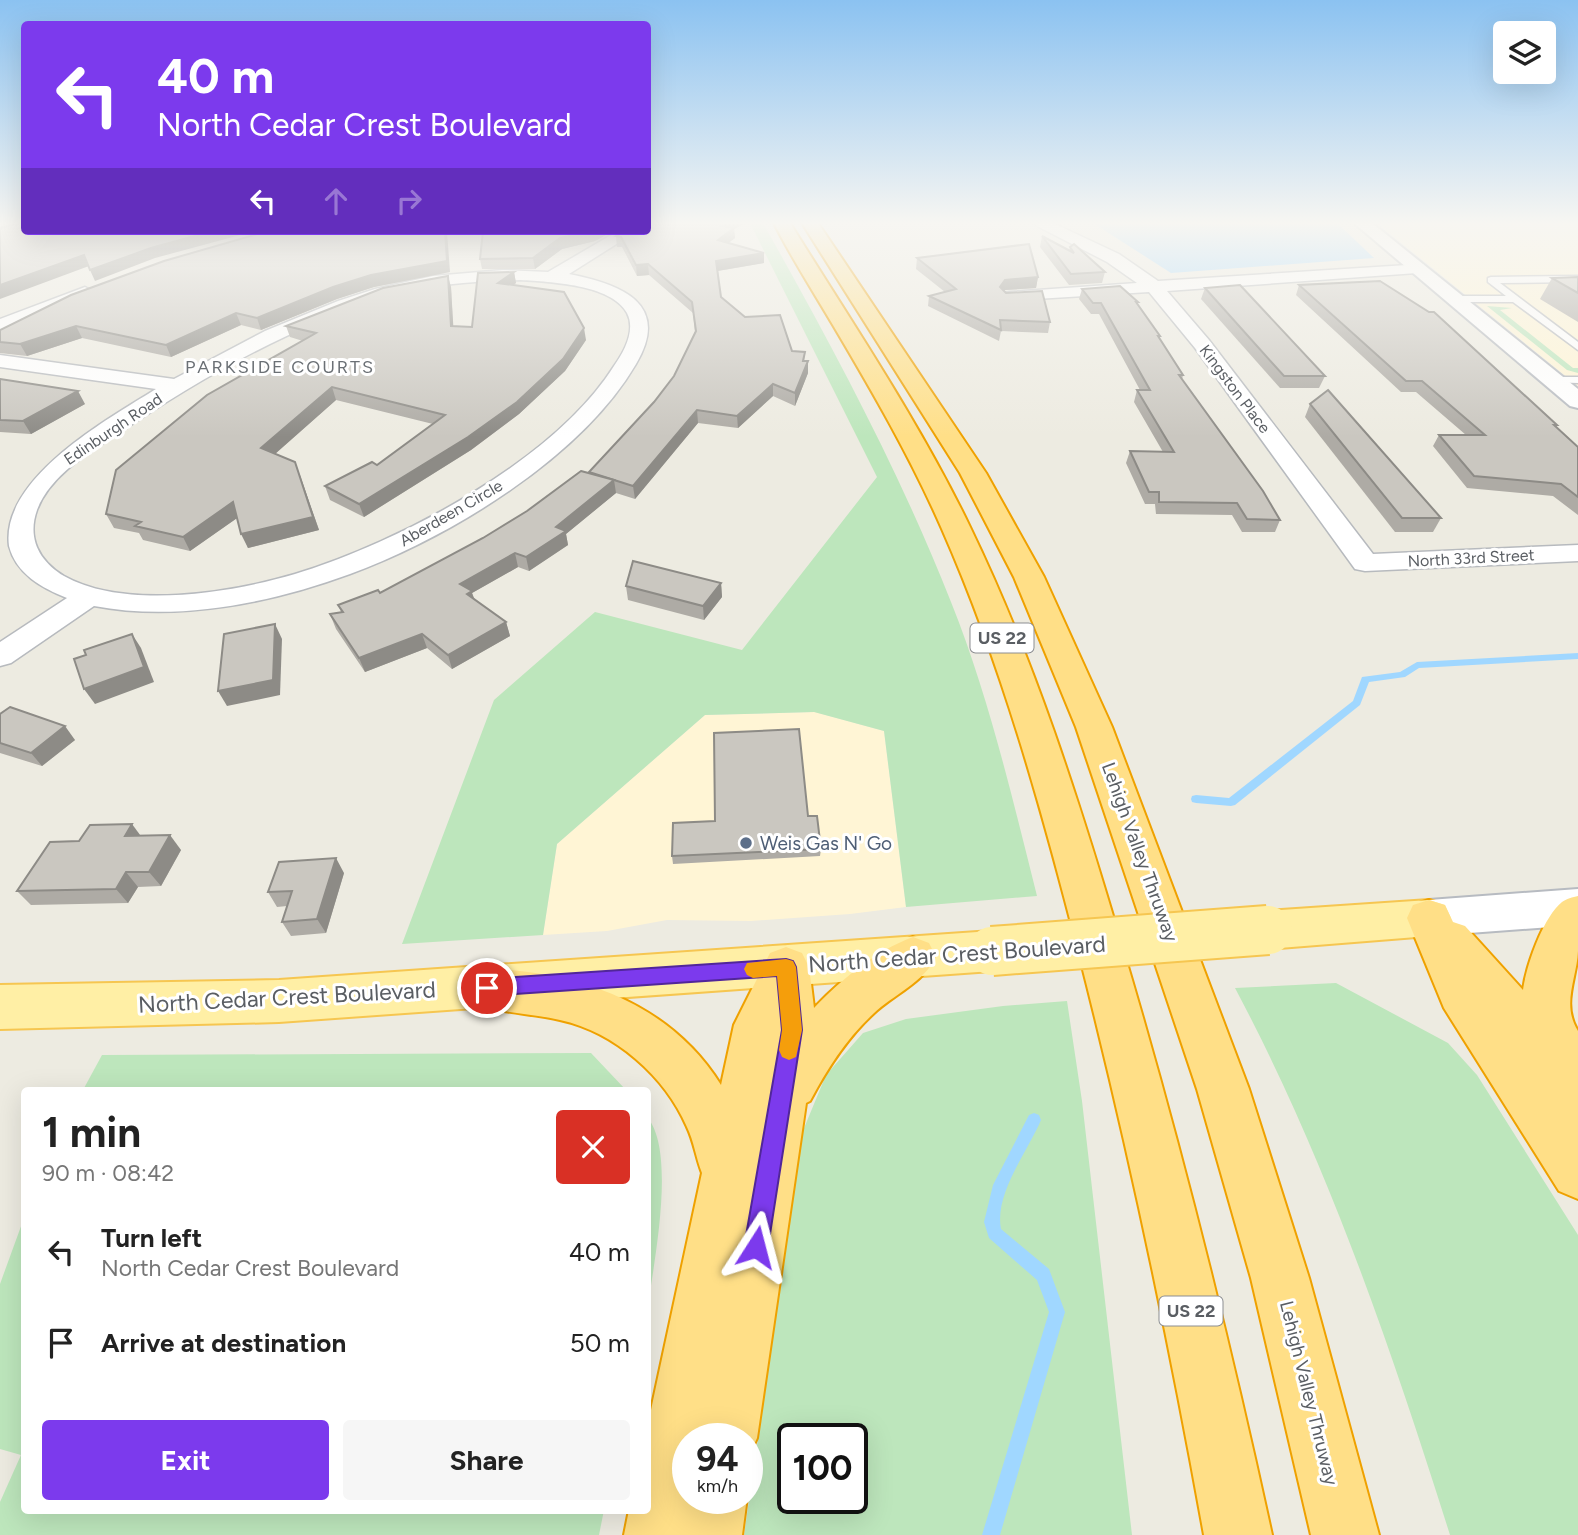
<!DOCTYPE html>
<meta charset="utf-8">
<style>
body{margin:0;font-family:Figtree,sans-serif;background:#f6f6f6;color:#222;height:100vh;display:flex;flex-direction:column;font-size:26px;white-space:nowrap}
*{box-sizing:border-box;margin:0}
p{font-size:23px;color:#767676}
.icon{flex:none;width:38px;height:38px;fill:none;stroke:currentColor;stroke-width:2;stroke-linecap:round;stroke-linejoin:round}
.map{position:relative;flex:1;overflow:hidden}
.drawer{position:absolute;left:21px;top:1087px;width:630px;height:427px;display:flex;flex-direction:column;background:#fff;border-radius:7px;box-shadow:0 7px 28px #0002}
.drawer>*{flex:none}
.banner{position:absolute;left:21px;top:21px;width:630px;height:214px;border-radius:7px;box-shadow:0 7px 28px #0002;background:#7c3aed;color:#fff;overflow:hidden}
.buttons{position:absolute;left:1493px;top:21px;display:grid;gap:14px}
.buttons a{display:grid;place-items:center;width:63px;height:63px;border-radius:7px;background:#fff;box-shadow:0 7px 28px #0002;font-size:35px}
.speed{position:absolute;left:672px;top:1423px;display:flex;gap:14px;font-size:35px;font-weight:700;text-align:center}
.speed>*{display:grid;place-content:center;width:91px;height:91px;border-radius:50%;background:#fff;box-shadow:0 7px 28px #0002;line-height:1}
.speed small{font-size:18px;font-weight:400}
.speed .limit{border:4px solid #111;border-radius:10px;background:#fff;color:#111}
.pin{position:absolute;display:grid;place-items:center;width:60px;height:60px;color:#fff;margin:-30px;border:4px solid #fff;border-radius:50%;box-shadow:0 2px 7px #0007}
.me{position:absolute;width:77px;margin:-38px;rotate:9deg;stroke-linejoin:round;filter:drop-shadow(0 0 5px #0008)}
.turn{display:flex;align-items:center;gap:24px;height:147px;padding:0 21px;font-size:32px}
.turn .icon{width:91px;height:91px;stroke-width:2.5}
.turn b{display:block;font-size:49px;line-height:60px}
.lanes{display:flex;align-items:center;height:66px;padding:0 21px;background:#0003;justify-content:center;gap:35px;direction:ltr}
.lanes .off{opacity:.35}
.round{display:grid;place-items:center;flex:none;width:74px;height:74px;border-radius:7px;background:#f6f6f6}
.overview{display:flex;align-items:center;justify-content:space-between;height:119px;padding:0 21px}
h1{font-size:42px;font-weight:700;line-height:52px}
.button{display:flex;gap:14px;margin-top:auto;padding:14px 21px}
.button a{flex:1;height:80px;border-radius:7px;background:#7c3aed;color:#fff;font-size:28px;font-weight:700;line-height:80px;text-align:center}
.button a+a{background:#f6f6f6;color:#222}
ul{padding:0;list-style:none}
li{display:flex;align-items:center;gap:21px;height:91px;padding:0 21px}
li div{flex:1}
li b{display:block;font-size:26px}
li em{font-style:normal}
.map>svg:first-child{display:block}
</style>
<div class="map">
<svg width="1578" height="1535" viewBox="0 0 1578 1535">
<rect width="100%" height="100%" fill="#edebe1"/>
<!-- commercial -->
<g fill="#fff5d5">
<polygon points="1377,223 1578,223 1578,386 1419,257"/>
<polygon points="815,712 884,731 906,907 850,914 751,921 667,920 607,931 543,935 557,844 705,715"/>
</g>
<!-- green -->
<g fill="#bde6bc" fill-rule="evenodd">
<path d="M750,223H763C832,346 899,470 951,602C989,697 1012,797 1037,896L906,907L884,731L814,712L705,715L557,844L543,935L402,944L494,700L595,612L742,650L877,477Z"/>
<polygon points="1487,306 1512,308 1500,310 1573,368 1578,368 1578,373 1567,370"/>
<path d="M1336,983L1448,1043L1477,1075L1578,1235V1535H1450C1391,1348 1327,1161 1235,988Z"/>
<path d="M1067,1001L1082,1101L1132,1535H744L802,1133L826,1075L863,1033L906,1019L1003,1006ZM852,1438V1498H793V1438Z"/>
<polygon points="591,1053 626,1090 83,1090 102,1055"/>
<path d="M648,1118C676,1154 654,1261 648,1306Z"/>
<polygon points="24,1218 24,1510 604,1510 599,1535 0,1535 0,1502 21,1455 0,1449 0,1284"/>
</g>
<!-- water -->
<polygon fill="#a0d7ff" points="1093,223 1337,223 1374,258 1171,273"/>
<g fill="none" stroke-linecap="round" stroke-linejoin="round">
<!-- stream -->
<g fill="#a0d7ff" fill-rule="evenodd">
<polygon points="1578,653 1578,659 1419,668 1405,677 1369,682 1360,705 1235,805 1231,806 1196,803 1192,802 1191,799 1192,796 1196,795 1229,798 1353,701 1362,677 1400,672 1417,662"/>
<path d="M1034,1113L1039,1115L1041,1120C1028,1151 994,1194 1001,1229L1049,1269L1065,1312L1000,1535H982L1049,1312L1037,1280L989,1238L984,1222L993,1185L1029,1115Z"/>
</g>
<!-- lane casing -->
<g stroke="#b7babe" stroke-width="3">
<g id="lane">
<polygon points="1578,276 1578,282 1500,283 1578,342 1578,350 1513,302 1455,302 1450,299 1455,296 1506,296 1488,282 1488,278 1491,277"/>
<polygon points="1552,377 1578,377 1578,383 1548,382 1548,378"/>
</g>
</g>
<!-- street casing -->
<g stroke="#b7babe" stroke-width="3">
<g id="street">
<polygon points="1035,223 1053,223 1119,254 1158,281 1423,264 1426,268 1423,272 1417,273 1167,291 1209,340 1373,554 1578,545 1578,561 1365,571 1355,569 1195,348 1149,292 1004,301 1001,297 1004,293 1010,292 1137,283 1107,262 1037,226"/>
<path d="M618,231H637L569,274C620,284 672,303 636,364C581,458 450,537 350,574C271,603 178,622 94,606L11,663L0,666V642L67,598C42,588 16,574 9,546C0,478 110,418 156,389L0,367V355L174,379L265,331L338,301L375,289L433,276L503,270L548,272ZM521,280C550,282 611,284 627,313C636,330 624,352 614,366C554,461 400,542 295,574C230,593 125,610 64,576C39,561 27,538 37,510C50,475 90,452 119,433C202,377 290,327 386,297C430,284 476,281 521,280Z"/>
<polygon points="85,287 94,292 91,296 0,332 0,319"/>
</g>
</g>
<!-- secondary casing -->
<g stroke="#b7bbc1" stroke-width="4">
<g id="secondary">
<polygon points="1354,223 1372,223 1578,389 1578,408 1570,406"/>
<polygon points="1578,889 1578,925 1429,936 1413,931 1407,918 1413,905 1429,900"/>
</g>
</g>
<!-- primary casing -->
<g stroke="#f6c651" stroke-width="4">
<g id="primary">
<polygon points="1429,900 1445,905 1451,918 1445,931 1429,936 1268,949 1252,943 1246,930 1252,917 1268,911"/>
<polygon points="992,931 1008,937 1015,951 1008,965 992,971 279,1022 0,1029 0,985 279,980"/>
</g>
</g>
<!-- highway casing -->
<g stroke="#efa100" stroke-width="4">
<g id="highway">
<path d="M774,223H790C852,323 919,421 970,527C1035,661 1080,804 1122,946C1180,1140 1229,1337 1272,1535H1204C1169,1340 1128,1146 1079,954C1042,810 1002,665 942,529C911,458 872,391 833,325C813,291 791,257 774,223Z"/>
<polygon points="802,223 818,223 986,473 1044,577 1112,727 1249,1089 1309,1278 1379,1535 1311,1535 1251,1278 1197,1089 1076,727 1014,577 960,473"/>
<path d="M1578,896C1578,914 1578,932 1578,951C1577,978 1561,1004 1578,1031V1199L1559,1191L1444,1008L1407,918L1413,905L1429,900L1445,905L1453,922L1465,926L1523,990C1526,967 1543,917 1562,902C1566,899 1573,897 1578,896Z"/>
<path d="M913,937L929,943L936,957C924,982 893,995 873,1014C846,1039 827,1069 810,1101L806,1103L757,1438L747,1460V1438H688V1498L747,1497L742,1535H624L629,1510H648V1424L702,1173C696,1158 694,1141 687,1127C665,1076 615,1032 560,1020C530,1013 499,1013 470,1003L463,988L470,973C490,966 507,970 528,972C606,982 678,1016 721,1085L734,1025L770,953L786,947L802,953L809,967L814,1008C841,980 875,951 913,937Z"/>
</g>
</g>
<!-- lane -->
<use href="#lane" fill="#fff" fill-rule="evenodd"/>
<!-- street -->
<use href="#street" fill="#fff" fill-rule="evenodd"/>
<!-- secondary -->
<use href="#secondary" fill="#fff" fill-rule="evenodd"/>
<!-- primary -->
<use href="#primary" fill="#ffefa5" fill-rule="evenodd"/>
<!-- highway -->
<use href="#highway" fill="#ffdf87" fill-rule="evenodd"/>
<!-- primary-bridge casing -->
<g stroke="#f6c651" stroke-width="52" stroke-linecap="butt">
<polyline id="primary-bridge" points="992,951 1268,930"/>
</g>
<!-- primary-bridge -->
<use href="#primary-bridge" stroke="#ffefa5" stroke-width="48"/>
</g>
<!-- wall -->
<g fill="#aeaba5">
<polygon points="648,223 745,223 734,229 735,238 728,243 764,263 718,271 721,297 745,317 792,351 805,352 804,361 808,373 795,406 773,396 738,428 698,423 635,499 616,493 566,534 568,545 529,571 518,567 472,593 475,600 506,622 510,636 452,669 427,648 365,672 336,629 330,614 341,612 338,605 380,593 483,538 589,473 589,472 654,402 674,376 695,332 693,313 649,275 637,276 622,247 617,247 616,236"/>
<polygon points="483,231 613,231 595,241 562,249 535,269 482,269 480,259"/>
<polygon points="1042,236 1069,251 1070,247 1105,272 1102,283 1069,285 1040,247"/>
<polygon points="917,258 1038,277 1036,288 1004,290 1050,322 1048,333 1001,331 999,341 928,306 929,296 945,292 916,269"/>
<polygon points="450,272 374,287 337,299 261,330 241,325 171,357 82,338 27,356 0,353 0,330"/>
<polygon points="514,272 516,283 513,285 586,340 565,371 519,414 471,450 364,517 330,500 325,486 377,465 433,424 336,400 275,454 300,475 319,530 248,548 237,518 190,551 143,540 139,533 114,528 106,514 303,341 290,337 286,326 451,287 453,327 472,327"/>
<polygon points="1578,277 1578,322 1540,299 1552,278"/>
<polygon points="1299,285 1557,425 1556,428 1578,447 1578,515 1553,496 1467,488 1433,446 1439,435 1466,435 1416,392 1401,392 1296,295"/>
<polygon points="1205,288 1325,376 1319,388 1280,388 1201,299"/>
<polygon points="1082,289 1138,302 1137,305 1160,336 1160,339 1183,375 1182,380 1280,520 1275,532 1242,532 1232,515 1156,514 1155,504 1145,504 1126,463 1130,451 1163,452 1134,402 1137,390 1140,390 1099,314 1091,314 1079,299"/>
<polygon points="0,379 85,404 31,434 0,432"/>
<polygon points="1310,404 1441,518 1433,532 1395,532 1305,417"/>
<polygon points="721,583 722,597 704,620 628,600 626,586"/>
<polygon points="0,714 75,740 42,766 0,753"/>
<polygon points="808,816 821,849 820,856 673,864 672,856"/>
<polygon points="141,836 181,850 161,886 138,887 128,903 31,905 17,891 79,841"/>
<polygon points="344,873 326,933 291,936 282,922 287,906 277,907 268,892"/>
</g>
<!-- shaded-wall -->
<g fill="#8d8b86">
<polygon points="727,223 745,223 734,229 735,238 719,250 718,240 722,226"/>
<polygon points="213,231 255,231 155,258 95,281 90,270 151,248"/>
<polygon points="445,231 447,231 450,272 374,287 337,299 261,330 257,318"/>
<polygon points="594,231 613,231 595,241 562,249 535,269 533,258 560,238"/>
<polygon points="764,253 764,263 717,271 716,261"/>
<polygon points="84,255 89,266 0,299 0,285"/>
<polygon points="648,264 649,275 637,276 636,265"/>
<polygon points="514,272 516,283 501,294 498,283"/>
<polygon points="448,276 451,287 454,338 451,326"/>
<polygon points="1038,277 1036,288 1004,290 1000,287 1005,280"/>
<polygon points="236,313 241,325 171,357 166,345"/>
<polygon points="76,326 82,338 27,356 20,344"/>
<polygon points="584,328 586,340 565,371 519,414 471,450 364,517 359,504"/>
<polygon points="808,361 808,373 795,406 795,393"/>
<polygon points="773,384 773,396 738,428 737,416"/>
<polygon points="332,387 336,400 267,461 261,448"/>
<polygon points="78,391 85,404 31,434 23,421"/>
<polygon points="697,410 698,423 635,499 633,486"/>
<polygon points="295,462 319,530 248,548 241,534"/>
<polygon points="614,480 616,493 566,534 568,545 529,571 526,557 556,527"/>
<polygon points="233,502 240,516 190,551 183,537"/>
<polygon points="515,553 518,567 472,593 476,605 471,608 460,584"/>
<polygon points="721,583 722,597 704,620 703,606"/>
<polygon points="506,622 510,636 452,669 448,655"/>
<polygon points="275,624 282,639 280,695 227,706 218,691"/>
<polygon points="132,634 141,648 154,682 95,704 84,689"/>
<polygon points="422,634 427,648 365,672 359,658"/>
<polygon points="65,726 75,740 42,766 31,753"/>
<polygon points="132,824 143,839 125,836"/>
<polygon points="170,835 181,850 161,886 149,872"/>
<polygon points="336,858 344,873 326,933 317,919"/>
<polygon points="126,872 138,887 128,903 116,889"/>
</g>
<!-- building -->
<g fill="#cac7c0" stroke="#8d8b86" stroke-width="2">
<polygon points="17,223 24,223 24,231 213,231 151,248 90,270 84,255 0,285 0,228"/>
<polygon points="648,223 727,223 722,226 734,228 718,240 764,253 716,261 721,297 745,317 780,315 792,351 805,352 803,361 808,361 795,393 773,384 737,416 697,410 633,486 589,472 654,402 674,376 696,331 692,302 648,264 636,265 621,237 616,236 625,231 648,231"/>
<polygon points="268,231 445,231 447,261 371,275 333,287 257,318 236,313 166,345 76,326 20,344 0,342 0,330 71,295 164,261"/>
<polygon points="483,231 594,231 560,238 533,258 480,259"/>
<polygon points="1042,236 1074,253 1070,247 1074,244 1105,272 1071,274"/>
<polygon points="1029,244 1038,277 1005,280 1000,287 1006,293 1042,291 1050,322 1000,320 1001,330 929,296 956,289 917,258"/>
<polygon points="514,272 498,283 564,292 584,328 563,359 517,402 468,437 359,504 325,486 372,462 377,465 445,415 332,387 261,448 295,462 313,517 241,534 233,502 183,537 135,526 141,522 106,514 116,470 207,395 316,333 286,326 383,288 448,276 451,326 472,327 478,273"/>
<polygon points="1578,277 1578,293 1552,278"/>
<polygon points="1380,281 1429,312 1434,312 1557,425 1554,425 1578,447 1578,497 1561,484 1474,476 1439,435 1485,435 1422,381 1406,381 1299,285"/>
<polygon points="1240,285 1325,376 1284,376 1205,288"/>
<polygon points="1120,286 1138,302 1136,302 1160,336 1158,336 1183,375 1179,375 1263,491 1280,520 1247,519 1237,503 1159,502 1159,492 1149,492 1130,451 1174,452 1137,390 1150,390 1101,303 1093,303 1082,289"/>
<polygon points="0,379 78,391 23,421 0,420"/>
<polygon points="1328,390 1441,518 1402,518 1310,404"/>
<polygon points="581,471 614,480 556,527 566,531 526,557 515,553 460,584 472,591 467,594 506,622 448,655 422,634 359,658 330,614 343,612 338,605 378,590 380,593 483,538 527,511"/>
<polygon points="633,561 721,583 703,606 626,586"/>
<polygon points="275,624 273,680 218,691 224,634"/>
<polygon points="132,634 144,667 84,689 74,659 86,655 84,650"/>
<polygon points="10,707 65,726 31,753 0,743 0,714"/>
<polygon points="799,729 808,816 817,816 821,849 672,856 673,823 715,821 714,733"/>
<polygon points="132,824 125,836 170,835 149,872 126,872 116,889 17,891 50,842 79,841 90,825"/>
<polygon points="336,858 317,919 282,922 292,891 268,892 279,862"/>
</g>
<!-- sky -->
<linearGradient id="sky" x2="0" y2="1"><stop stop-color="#8bc2f1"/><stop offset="0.51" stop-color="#f7f6f2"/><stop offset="1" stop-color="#f7f6f2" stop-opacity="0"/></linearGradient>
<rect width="1578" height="437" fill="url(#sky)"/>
<!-- route -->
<polygon fill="#7c3aed" stroke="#51269a" stroke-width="2" points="786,959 793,961 796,967 802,1030 768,1247 764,1256 756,1259 747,1256 744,1247 782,1030 777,976 487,996 480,994 477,988 480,981 487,979"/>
<!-- slow -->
<polygon fill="#f59e0b" points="786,959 793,961 796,967 802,1030 796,1057 789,1060 782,1057 779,1050 782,1030 777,976 753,978 747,975 744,969 747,963"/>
<!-- markers -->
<circle fill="#5c6f8a" stroke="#fff" stroke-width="2.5" cx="746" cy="843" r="7"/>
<g text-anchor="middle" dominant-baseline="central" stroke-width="6" stroke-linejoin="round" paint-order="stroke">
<!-- far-street labels -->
<g font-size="16" fill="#5a5e63" stroke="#fff">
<text transform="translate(1235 389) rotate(53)">Kingston Place</text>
<text transform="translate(113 429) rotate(-34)">Edinburgh Road</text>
<text transform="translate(451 513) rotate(-30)">Aberdeen Circle</text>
<text transform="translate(1471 558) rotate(-3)">North 33rd Street</text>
</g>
<!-- far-neighbourhood labels -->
<g font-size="18" letter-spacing="2" fill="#6b7075" stroke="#fff">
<text x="280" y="367">PARKSIDE COURTS</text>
</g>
<!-- shield labels -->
<g fill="#fff" stroke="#8c8e92" stroke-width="2">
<rect x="970.5" y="623.5" width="63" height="29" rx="5"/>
<rect x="1159.5" y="1296.5" width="63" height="29" rx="5"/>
</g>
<g font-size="18" font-weight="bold" fill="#5a5e63">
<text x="1002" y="638">US 22</text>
<text x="1191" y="1311">US 22</text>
</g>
<!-- service labels -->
<g font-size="19" fill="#4e5e75" stroke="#fff" text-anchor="start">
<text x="760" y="843">Weis Gas N' Go</text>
</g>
<!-- street labels -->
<g font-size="19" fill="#5a5e63" stroke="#fff">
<text transform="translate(1140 852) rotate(70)">Lehigh Valley Thruway</text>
<text transform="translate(1309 1393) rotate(76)">Lehigh Valley Thruway</text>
</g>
<!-- near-street labels -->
<g font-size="23" fill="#5a5e63" stroke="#fff">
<text transform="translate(957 954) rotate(-4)">North Cedar Crest Boulevard</text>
<text transform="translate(287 997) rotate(-3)">North Cedar Crest Boulevard</text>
</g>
</g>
</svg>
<div class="buttons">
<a><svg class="icon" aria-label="layers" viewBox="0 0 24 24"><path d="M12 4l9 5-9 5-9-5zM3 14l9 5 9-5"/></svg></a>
</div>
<div class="speed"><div>94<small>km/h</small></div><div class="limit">100</div></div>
<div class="pin" style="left:487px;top:988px;background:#d93025"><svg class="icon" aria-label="arrive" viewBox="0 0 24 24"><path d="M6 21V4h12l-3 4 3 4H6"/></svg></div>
<svg class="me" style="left:756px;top:1247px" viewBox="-20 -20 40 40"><path d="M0-17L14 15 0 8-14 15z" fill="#7c3aed" stroke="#fff" stroke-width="4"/></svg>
<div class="banner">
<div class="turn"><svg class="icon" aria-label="left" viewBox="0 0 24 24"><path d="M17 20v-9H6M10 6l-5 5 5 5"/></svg><div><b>40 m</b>North Cedar Crest Boulevard</div></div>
<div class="lanes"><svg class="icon" aria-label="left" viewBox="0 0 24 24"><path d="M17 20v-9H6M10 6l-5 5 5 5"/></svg><svg class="icon off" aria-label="ahead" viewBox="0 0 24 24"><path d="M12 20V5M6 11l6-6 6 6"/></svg><svg class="icon off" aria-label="right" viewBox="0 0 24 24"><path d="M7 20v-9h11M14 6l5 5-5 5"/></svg></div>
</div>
<section class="drawer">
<div class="overview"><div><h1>1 min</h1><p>90 m · 08:42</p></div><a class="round" style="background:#d93025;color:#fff"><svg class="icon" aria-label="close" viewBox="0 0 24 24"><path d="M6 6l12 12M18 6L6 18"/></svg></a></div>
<ul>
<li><svg class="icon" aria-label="left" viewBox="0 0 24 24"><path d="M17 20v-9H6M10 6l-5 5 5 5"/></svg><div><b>Turn left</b><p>North Cedar Crest Boulevard</p></div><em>40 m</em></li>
<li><svg class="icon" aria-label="arrive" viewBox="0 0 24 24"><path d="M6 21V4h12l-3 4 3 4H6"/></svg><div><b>Arrive at destination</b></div><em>50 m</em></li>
</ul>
<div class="button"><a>Exit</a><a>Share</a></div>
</section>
</div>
